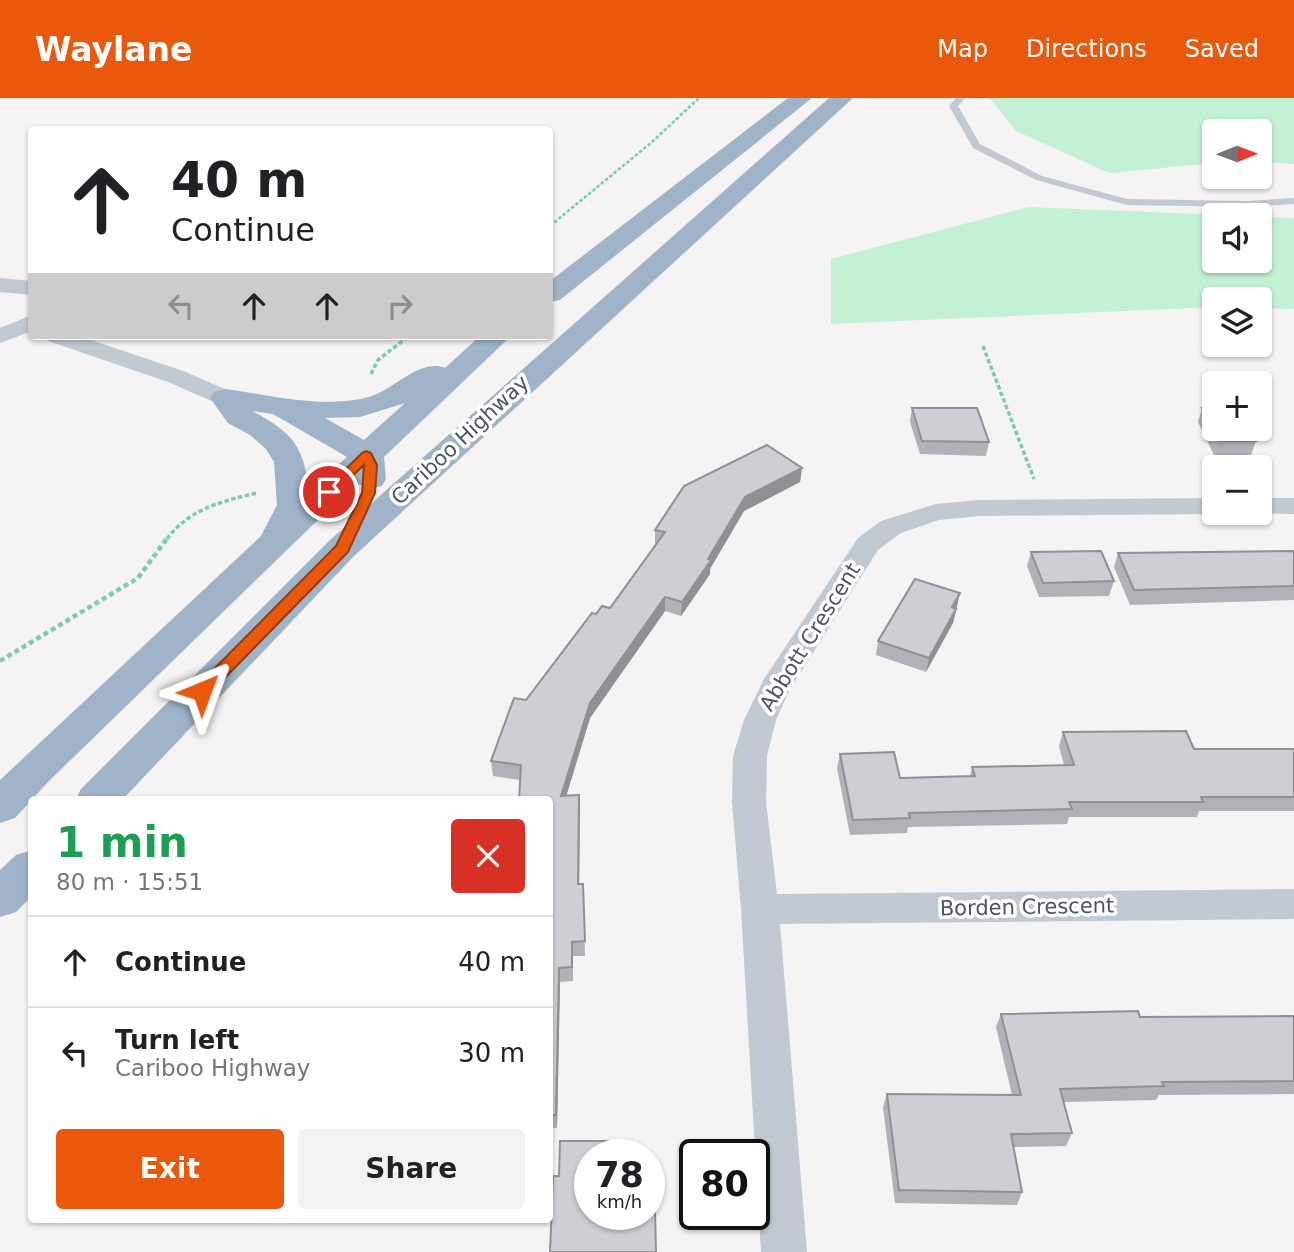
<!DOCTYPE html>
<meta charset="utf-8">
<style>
body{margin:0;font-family:"DejaVu Sans",sans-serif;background:#f2f2f2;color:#202124;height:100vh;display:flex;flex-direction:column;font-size:26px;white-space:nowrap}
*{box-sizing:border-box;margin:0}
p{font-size:23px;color:#757577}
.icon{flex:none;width:38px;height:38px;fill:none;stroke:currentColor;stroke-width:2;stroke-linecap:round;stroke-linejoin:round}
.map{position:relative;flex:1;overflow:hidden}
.details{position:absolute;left:28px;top:698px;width:525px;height:427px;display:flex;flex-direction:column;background:#fff;border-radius:7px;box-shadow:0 2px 5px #0004}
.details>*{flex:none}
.hud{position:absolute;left:28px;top:28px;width:525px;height:214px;border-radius:7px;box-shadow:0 2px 5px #0004;background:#fff;color:#202124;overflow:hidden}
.needle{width:46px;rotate:89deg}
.fabs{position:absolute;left:1202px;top:21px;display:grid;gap:14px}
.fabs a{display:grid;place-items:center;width:70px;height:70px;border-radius:7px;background:#fff;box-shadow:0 2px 5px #0004;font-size:35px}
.speed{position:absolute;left:574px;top:1041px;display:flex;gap:14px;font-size:35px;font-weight:700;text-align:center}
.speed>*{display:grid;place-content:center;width:91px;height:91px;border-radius:50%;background:#fff;box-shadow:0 2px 5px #0004;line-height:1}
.speed small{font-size:18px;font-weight:400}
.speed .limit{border:4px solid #111;border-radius:10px;background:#fff;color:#111}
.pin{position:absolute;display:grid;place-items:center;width:60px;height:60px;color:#fff;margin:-30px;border:4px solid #fff;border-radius:50%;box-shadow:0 2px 7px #0007}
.me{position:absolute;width:77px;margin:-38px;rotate:44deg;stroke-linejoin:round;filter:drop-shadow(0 0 5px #0008)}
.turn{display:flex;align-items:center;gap:24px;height:147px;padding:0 28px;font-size:32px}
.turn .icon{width:91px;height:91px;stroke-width:2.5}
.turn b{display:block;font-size:49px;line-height:60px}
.lanes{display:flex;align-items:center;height:66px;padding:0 28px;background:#0003;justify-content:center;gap:35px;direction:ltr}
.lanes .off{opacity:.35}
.round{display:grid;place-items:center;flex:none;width:74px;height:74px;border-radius:7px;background:#f2f2f2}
.headline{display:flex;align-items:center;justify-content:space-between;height:119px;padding:0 28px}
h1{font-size:42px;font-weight:700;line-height:52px;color:#1e9e55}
.cta{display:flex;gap:14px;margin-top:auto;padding:14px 28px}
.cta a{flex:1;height:80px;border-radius:7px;background:#ea580c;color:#fff;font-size:28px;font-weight:700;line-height:80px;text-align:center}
.cta a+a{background:#f2f2f2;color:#202124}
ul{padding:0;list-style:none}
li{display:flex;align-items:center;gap:21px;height:91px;padding:0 28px;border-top:2px solid #e0e0e0}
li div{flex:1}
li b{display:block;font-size:26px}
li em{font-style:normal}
header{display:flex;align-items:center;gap:42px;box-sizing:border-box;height:98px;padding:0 35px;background:#ea580c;color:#fff}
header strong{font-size:33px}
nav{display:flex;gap:38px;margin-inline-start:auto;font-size:24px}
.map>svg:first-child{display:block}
</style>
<header>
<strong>Waylane</strong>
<nav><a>Map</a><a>Directions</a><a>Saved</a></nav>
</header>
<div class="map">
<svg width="1294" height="1154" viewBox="0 0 1294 1154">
<rect width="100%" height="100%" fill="#f5f3f3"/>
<!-- green -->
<g fill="#c3f1d5">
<polygon points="990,0 1294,0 1294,66 1260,64 1260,33 1214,33 1214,65 1109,75 1016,33"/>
<polygon points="1028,109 1223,117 1214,117 1214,163 1260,163 1260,119 1294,120 1294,211 1260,210 1260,201 1214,201 1214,209 831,226 831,161"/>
</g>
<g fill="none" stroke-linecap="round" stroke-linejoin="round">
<!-- path-far2 -->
<polyline stroke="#7ad0a6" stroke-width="2.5" stroke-dasharray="3.5 2" stroke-linecap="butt" points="550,128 652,44 699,0"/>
<!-- path-far1 -->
<g stroke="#7ad0a6" stroke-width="3.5" stroke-dasharray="4.5 2.5" stroke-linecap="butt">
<polyline points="983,248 1034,381"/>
<polyline points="371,276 378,262 409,238"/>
<path d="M167,441C189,411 222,403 257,395"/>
</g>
<!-- path -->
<polyline stroke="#7ad0a6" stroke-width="4.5" stroke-dasharray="5 3.5" stroke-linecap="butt" points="0,563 138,480 168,439"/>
<!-- service -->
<polygon fill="#c1cad2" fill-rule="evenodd" points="956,0 965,0 958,8 980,46 1042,78 1127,101 1247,103 1294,100 1294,106 1247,109 1127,107 1036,82 973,50 949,8"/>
<!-- minor -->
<g fill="#c1cad2" fill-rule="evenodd">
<polygon points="0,180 32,183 32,197 0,194"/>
<polygon points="32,217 32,233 0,245 0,230"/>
<polygon points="44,238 79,238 186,274 234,295 237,300 234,305 225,307 216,305 168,284 48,243"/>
<polygon points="1214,400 1214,415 1220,415 1214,416 979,418 939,422 901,435 878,452 790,591 776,622 767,658 766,704 777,796 1294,791 1294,821 780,826 807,1154 761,1154 741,811 732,704 733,658 744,622 764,581 858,440 881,423 936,406 979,402"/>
<polygon points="1260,400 1294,400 1294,416 1254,415 1260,415"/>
</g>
<!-- trunk -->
<g fill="#9fb4c9" fill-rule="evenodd">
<polygon points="788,0 812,0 560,202 550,204 550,183"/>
<polygon points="829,0 853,0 354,458 122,702 75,702 81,691 330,442"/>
<path d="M480,238H511L384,359L386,381L382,388L370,391L356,385L49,683L15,720L0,725V682L261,438L277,407L274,364L266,351L250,337L228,325L210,300L214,294L225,291C271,297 326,312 372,298C395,290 421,260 445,270ZM405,305L364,342L325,320L360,319ZM252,313L273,316L347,359L309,393C304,348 292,334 252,313Z"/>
<polygon points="32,752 32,798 16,814 0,819 0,772 16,757"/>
</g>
</g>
<!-- wall -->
<g fill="#b0b2b7">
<polygon points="912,310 989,344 986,358 920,356 910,324"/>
<polygon points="1202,310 1256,343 1251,357 1214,357 1198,324"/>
<polygon points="802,370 800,384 744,413 710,471 710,476 681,518 665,513 590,620 566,698 579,697 579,786 583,786 585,858 573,858 573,883 560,884 557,1030 550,1030 550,702 520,682 493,678 491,663 526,602 596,516 610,510 656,446 655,446 655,432"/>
<polygon points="1294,453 1294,502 1130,507 1114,469 1118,455"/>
<polygon points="1031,454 1114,483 1109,498 1039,499 1027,468"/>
<polygon points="960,495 953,525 926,574 876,557 878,543"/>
<polygon points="1063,634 1194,651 1294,651 1294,713 1199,713 1197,719 1069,719 1067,726 908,729 907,735 850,737 837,670 840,656 900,680 970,678 972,669 1064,667 1059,648"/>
<polygon points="1001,916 1140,919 1294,918 1294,996 1159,997 1156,1002 1064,1004 1072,1035 1066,1048 1013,1049 1022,1094 1017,1107 895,1105 883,1009 887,996 1012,997 996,929"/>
</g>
<!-- shaded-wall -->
<g fill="#909195">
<polygon points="802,370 800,384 744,413 710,471 710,476 681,518 682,504 745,399"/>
<polygon points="960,495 953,525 926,574 929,560 952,509"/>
<polygon points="665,499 665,513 590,620 562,712 561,698 590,605"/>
<polygon points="579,697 580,712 579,800 578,786"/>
<polygon points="559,870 560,884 557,1030 556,1017"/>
</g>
<!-- building -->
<g fill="#cdcfd5" stroke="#909195" stroke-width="2">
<polygon points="912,310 977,310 989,344 922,343"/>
<polygon points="1202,310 1214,310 1214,331 1249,331 1256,343 1219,343"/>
<polygon points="767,347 802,370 745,399 708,461 711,462 682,504 665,499 590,605 561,698 579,697 578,786 583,786 585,843 572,844 572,869 559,870 556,1017 550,1017 550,702 519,702 521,667 491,663 514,600 526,602 592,515 596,516 602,508 610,510 665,434 655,432 684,388"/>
<polygon points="1101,453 1114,483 1043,485 1031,454"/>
<polygon points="1294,453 1294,488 1134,492 1118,455"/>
<polygon points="915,481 960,495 952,509 956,511 929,560 878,543"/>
<polygon points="1186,633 1194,651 1294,651 1294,699 1201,699 1203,704 1069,704 1072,711 909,715 910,720 853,722 840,656 894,654 900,680 975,678 972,669 1074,667 1063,634"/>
<polygon points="1138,913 1140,919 1294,918 1294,983 1162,984 1164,988 1060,991 1072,1035 1011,1036 1022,1094 899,1092 887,996 1021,997 1001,916"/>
<polygon points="560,1043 626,1043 626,1057 590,1057 590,1116 649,1116 649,1070 654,1070 656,1154 550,1154 553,1078 559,1078"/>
</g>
<!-- route -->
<polygon fill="#ea580c" stroke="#983908" stroke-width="2" points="366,353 371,355 377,367 375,395 348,454 208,597 196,597 194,593 196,589 336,448 362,395 364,367 333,396 329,398 322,394 362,355"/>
<g text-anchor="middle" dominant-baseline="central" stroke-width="7" stroke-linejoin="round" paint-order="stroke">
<!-- street labels -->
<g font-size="21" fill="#4a5661" stroke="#fff">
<text transform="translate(460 342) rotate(-43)">Cariboo Highway</text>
<text transform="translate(810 539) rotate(-58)">Abbott Crescent</text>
<text transform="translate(1027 809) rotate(-1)">Borden Crescent</text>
</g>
</g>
</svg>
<div class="fabs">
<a><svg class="needle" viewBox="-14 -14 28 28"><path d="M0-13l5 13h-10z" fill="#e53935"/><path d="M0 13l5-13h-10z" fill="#757577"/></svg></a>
<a><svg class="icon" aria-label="sound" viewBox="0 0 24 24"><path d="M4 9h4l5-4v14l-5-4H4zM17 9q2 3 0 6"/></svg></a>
<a><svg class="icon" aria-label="layers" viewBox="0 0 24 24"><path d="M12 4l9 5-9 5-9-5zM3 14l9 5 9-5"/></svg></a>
<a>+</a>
<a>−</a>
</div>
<div class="speed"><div>78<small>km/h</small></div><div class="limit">80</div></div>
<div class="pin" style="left:329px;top:394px;background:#d93025"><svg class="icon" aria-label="arrive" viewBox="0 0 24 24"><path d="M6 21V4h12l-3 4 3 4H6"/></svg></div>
<svg class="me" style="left:202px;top:593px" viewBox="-20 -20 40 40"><path d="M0-17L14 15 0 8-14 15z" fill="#ea580c" stroke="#fff" stroke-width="4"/></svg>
<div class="hud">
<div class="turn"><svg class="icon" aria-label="ahead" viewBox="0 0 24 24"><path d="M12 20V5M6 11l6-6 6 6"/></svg><div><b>40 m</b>Continue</div></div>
<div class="lanes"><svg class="icon off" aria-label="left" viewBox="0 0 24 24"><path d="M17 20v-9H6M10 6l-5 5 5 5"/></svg><svg class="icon" aria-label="ahead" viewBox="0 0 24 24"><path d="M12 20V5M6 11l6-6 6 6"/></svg><svg class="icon" aria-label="ahead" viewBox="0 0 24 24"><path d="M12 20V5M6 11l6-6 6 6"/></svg><svg class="icon off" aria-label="right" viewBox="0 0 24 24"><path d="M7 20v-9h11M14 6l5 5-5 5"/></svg></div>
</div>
<section class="details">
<div class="headline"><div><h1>1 min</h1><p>80 m · 15:51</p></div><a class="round" style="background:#d93025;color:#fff"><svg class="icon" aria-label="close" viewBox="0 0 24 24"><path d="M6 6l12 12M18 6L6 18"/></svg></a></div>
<ul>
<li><svg class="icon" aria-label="ahead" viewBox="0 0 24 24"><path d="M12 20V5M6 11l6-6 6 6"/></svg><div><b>Continue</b></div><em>40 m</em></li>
<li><svg class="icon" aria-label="left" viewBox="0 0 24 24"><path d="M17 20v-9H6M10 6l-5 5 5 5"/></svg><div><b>Turn left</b><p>Cariboo Highway</p></div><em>30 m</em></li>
</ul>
<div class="cta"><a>Exit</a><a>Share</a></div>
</section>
</div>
